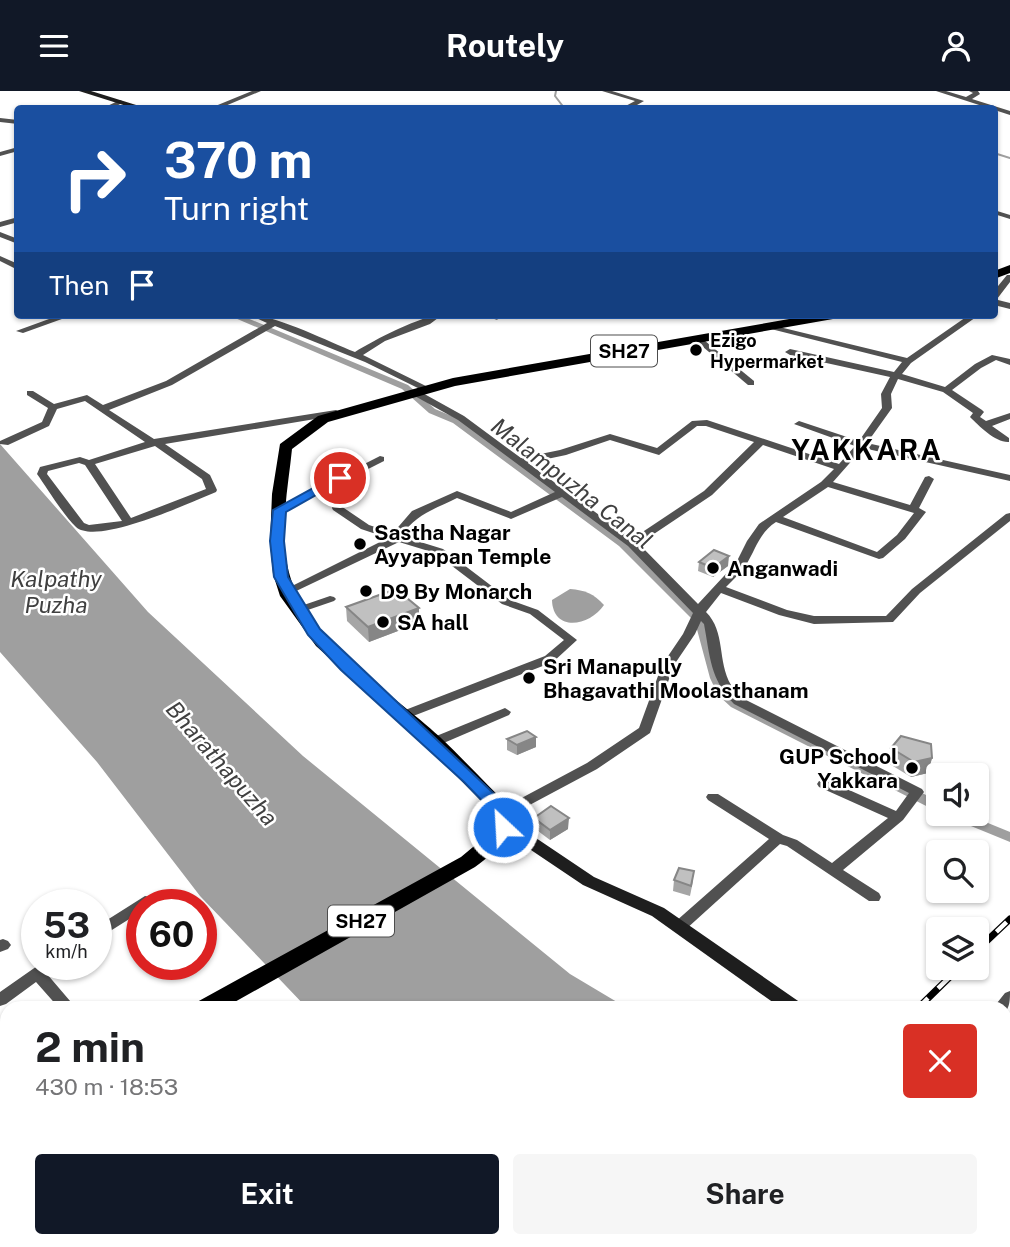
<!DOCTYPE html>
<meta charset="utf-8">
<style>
body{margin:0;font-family:"Public Sans",sans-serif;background:#f6f6f6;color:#202124;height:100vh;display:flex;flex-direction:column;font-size:26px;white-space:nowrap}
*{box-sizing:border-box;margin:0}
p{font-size:23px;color:#757577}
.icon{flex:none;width:38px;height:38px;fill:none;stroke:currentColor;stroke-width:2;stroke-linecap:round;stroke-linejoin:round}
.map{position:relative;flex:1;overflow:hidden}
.side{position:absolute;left:0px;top:910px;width:1012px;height:247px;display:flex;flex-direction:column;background:#fff;border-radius:21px 21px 0 0;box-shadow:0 2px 5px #0004}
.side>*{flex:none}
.banner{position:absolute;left:14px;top:14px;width:984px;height:214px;border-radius:7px;box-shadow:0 2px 5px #0004;background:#1a4fa0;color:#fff;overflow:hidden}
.fabs{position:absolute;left:926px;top:672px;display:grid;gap:14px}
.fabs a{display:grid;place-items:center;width:63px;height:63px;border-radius:7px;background:#fff;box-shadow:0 2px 5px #0004;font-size:35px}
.speed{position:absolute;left:21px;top:798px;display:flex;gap:14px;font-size:35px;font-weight:700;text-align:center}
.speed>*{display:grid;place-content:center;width:91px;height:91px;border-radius:50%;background:#fff;box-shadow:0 2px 5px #0004;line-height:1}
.speed small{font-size:18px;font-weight:400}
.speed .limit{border:10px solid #d22;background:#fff;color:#111}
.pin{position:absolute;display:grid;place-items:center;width:60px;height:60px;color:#fff;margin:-30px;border:4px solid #fff;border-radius:50%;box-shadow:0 2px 7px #0007}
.me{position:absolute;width:77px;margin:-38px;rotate:335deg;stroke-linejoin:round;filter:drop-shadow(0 0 5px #0008)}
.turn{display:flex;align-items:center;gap:24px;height:147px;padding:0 35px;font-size:32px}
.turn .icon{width:91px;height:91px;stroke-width:2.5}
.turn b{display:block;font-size:49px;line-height:60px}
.then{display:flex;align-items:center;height:66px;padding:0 35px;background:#0003;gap:14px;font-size:26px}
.round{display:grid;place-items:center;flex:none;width:74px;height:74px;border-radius:7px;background:#f6f6f6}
.head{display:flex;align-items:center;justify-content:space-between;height:119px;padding:0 35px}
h1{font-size:42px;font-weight:700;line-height:52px}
.primary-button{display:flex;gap:14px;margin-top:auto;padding:14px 35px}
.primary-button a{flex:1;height:80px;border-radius:7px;background:#111827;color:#fff;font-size:28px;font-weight:700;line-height:80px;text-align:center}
.primary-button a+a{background:#f6f6f6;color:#202124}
header{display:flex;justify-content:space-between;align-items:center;height:91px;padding:0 35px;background:#111827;color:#fff;font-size:32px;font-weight:700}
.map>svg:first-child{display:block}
</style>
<header><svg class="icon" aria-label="menu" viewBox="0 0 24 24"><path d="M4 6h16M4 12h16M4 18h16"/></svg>Routely<svg class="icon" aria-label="person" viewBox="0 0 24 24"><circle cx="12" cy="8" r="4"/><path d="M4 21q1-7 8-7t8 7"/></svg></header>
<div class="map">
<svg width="1010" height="1156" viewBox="0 0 1010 1156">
<rect width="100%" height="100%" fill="#fff"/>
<!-- water -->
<g fill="#9f9f9f">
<polygon points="0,353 148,521 303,665 570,883 627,917 307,917 200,805 97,671 0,561"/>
<path d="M570,498C585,499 594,503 604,514C590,535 553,542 552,509Z"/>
<polygon points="1005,1148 1010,1151 1010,1156 535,1156 527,1150"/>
</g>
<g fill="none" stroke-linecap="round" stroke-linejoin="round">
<!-- stream -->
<g stroke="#9f9f9f" stroke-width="2">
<polyline points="556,0 555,5 565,18"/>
<polyline points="994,62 1010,67"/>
</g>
<!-- canal -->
<g fill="#9f9f9f" fill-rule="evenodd">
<polygon points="228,224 240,224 408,294 435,318 459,328 627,451 705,528 722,587 727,599 739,610 938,710 938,721 731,616 718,604 710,587 695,531 619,455 453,332 429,322 402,298"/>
<polygon points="947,723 966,723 1010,741 1010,751 949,726"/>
</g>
<!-- street -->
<g fill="#515151" fill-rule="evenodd">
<polygon points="252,0 261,0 218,18 208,18"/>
<polygon points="602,0 612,0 644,10 630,18 620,18 635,10"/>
<polygon points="936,0 946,0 966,6 973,2 969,0 978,0 980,3 972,8 1010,20 1010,24"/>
<polygon points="120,9 122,10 122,12 111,18 101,18"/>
<polygon points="0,27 18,29 18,33 0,31"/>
<polygon points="18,56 18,60 0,65 0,61"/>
<polygon points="994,119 1010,124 1010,128 994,123"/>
<polygon points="18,126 18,131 0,136 0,131"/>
<polygon points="0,141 18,148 18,153 0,146"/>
<polygon points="0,165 18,173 18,179 0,170"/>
<polygon points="1007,184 1010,184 1010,191 997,208 994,208 1010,212 1010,218 994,214 994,200"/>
<polygon points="60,224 73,224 23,242 16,240"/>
<path d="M250,224C276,224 327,250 355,261C374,249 422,224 442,224L430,233L385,250L363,264L432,298L427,301L424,300L365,271L275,235L172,294L109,319L154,348L336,319L341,322L339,324L165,353L210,384L217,399L216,401C191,411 97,455 76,436C64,425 47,397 37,383L40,376L80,366L89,369L145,351L85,310L57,318L49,335L8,354L0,353V350L42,331L48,317L27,304V300H33L54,313L87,304L103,314L166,290L267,232ZM155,355L202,388L206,398L131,427L95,373ZM79,372L85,374L122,430L89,434L84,432L47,383L48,380Z"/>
<path d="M969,224H979L911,272L902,283L945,296L975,273L992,264L1010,268V274L996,269L981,277L952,299L982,319L984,321L980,326L986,330L1010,322V328L992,335L1009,347V351C996,352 979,335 970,326L973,322L943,301L898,288L891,303L892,317L867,352L1010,384V390L863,357L833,391L910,414L925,386L929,385L934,388L919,417L926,421L905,448L883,467L879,468L776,431C759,442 756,458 746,474C740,482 733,489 726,496L787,519L814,525H886L912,498L1006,423L1010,422V430L920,502L893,531L814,533L779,524L721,502L706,521C726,541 717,570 731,594C734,599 739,603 742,607L922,698L924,701L903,729L843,779L879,802L881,806L879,810H869L787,755L780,753L685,839L680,840L675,839L673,835L675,831L769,748L708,709L706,706L708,703H718L783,744L797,749L832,772L888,727L819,696L817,693L819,690H829L896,720L909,702L734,613C710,588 710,565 704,533L701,530L695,543L674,574L650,642L597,678L509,725H499L497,722L499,719L587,672L639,637L662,574L683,543L693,522L628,455L562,406L511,428L457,407C435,418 416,423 401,445L443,458L510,509L538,519L577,549L553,571L408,627H400L398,624L400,621L545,565L564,549L530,523L502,513L435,462L399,451L292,502L288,503L282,500L388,447L361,438L333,419L332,417L333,415H341L369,434L393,442L412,420L457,400L511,421L555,401L458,329L413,304V300H419L464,325L521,367L560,359L610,343L657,357L692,330L707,329L839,373L855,355L794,333L799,330L859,350L882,317L881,303L890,286L790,264L785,261L790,258L894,281L902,271L767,237V233L907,267ZM697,335H706L754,351L704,400L632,448L528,372L566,364L610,349L659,364ZM763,354L834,378L821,391L759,433L747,450L736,472L698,513L639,453L712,404ZM828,396L914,422L897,444L877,461L783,426Z"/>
<polygon points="699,245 754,290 754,294 748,294 696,250 696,246"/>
<polygon points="380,365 384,366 384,370 283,421 279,422 274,419"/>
<polygon points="330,505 334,506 336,508 334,510 299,522 293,519 295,517"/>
<polygon points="505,617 511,621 509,624 439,654 434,655 428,651 429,648"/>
<polygon points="145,805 150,806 152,810 150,814 142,814 142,820 96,849 96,836"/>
<polygon points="3,848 8,850 11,854 8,858 0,861 0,849"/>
<polygon points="40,873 58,873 47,883 76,917 59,917 36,891 6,913 0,915 0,901"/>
<path d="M1010,900C1010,908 1010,917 1004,922V917H993L1005,902Z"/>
<polygon points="238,1150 257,1150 260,1156 241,1156"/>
<polygon points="290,1150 312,1150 309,1156 287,1156"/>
<polygon points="470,1150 489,1150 492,1156 473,1156"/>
</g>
<!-- secondary -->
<g fill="#1e1e1e" fill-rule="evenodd">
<polygon points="79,0 91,0 149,18 136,18"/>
<polygon points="502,732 530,743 594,786 664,817 801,912 804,917 781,917 652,825 583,794 528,757 496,741 494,737 496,733"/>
<polygon points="1004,1034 1010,1036 1010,1053 1004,1051"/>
</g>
<!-- primary -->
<g fill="#000" fill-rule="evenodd">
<polygon points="1010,174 1010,182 994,188 994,180"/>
<path d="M812,224H839L833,228L455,295L328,331L292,358C288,398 278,445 290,485C309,552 390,600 440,646C464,669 487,694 511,717C523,739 490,765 475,776L224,917H194L197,911L461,766L485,746L494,723L426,654L316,555L280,505L273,483L270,452L272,403L280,353L318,325L453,287Z"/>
<polygon points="7,998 7,1018 0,1020 0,1000"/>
</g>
<!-- rail casing -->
<g stroke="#000" stroke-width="7">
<g id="rail">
<polyline points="976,860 1010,828"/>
<polyline points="918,917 959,877"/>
<polyline points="669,1156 675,1150"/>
</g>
</g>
<!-- rail -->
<use href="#rail" stroke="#fff" stroke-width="4.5" stroke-dasharray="14" stroke-linecap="butt"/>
</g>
<!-- wall -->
<g fill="#a5a5a5">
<polygon points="488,224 508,224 496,229"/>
<polygon points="699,471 728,475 713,486 698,480"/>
<polygon points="346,516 419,517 419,532 369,551 347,530"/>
<polygon points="507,648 536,656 517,664 507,659"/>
<polygon points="891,657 932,667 928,682 911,686 888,672"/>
<polygon points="534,727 568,738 550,749 534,737"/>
<polygon points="674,789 693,790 690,805 673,800"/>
</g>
<!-- shaded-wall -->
<g fill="#868686">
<polygon points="496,224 508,224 496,229"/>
<polygon points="729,465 728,475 713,486 713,477"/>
<polygon points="419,517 419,532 369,551 368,536"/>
<polygon points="536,646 536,656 517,664 517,654"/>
<polygon points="932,667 928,682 911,686 914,671"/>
<polygon points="569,727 568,738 550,749 550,739"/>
</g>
<!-- building -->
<g fill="#c0c0c0" stroke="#868686" stroke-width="2">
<polygon points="714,459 729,465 713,477 699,471"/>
<polygon points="396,498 419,517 368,536 346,516"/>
<polygon points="527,640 536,646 517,654 507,648"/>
<polygon points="901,645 931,653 932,667 914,671 891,657"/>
<polygon points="551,715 569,727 550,739 534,727"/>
<polygon points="679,777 694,780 691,795 674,789"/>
</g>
<!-- route -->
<polygon fill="#1a73e8" stroke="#114b97" stroke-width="2" points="335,385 346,387 286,421 284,450 288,486 320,538 510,718 513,722 509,740 496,740 495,723 464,691 341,579 308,544 274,486 270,450 273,419"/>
<!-- markers -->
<g fill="#000" stroke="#fff" stroke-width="2.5">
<circle cx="696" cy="259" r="7"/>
<circle cx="360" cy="453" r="7"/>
<circle cx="713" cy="477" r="7"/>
<circle cx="366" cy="500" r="7"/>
<circle cx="383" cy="531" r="7"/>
<circle cx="529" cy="587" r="7"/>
<circle cx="912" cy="677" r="7"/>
</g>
<g text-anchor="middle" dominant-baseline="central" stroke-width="5" stroke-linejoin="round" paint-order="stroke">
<!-- far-poi labels -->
<g font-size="18" font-weight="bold" fill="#000" stroke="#fff" text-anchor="start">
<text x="710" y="249">Ezigo<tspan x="710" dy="21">Hypermarket</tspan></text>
</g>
<!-- shield labels -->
<g fill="#fff" stroke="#4c4c4c" stroke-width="2">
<rect x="591" y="244.5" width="66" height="31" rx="5"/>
<rect x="328" y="814.5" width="66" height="31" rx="5"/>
</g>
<g font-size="19" font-weight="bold" fill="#000">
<text x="624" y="260">SH27</text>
<text x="361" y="830">SH27</text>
</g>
<!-- poi labels -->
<g font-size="21" font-weight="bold" fill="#000" stroke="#fff" text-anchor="start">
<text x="374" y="441">Sastha Nagar<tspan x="374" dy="24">Ayyappan Temple</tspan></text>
<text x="727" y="477">Anganwadi</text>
<text x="380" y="500">D9 By Monarch</text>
<text x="397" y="531">SA hall</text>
<text x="543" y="575">Sri Manapully<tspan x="543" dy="24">Bhagavathi Moolasthanam</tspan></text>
<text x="898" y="665" text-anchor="end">GUP School<tspan x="898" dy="24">Yakkara</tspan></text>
</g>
<!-- water labels -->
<g font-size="23" font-style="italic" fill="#404040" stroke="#fff">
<text transform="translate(572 392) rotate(38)">Malampuzha Canal</text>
<text x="56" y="487">Kalpathy<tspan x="56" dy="26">Puzha</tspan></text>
<text transform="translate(222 672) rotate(49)">Bharathapuzha</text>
</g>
<!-- district labels -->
<g font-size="28" font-weight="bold" letter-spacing="2" fill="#000" stroke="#fff">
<text x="867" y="358">YAKKARA</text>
</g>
</g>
</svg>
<div class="fabs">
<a><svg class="icon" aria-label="sound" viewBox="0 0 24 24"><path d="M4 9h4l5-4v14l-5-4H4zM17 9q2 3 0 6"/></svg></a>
<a><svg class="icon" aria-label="search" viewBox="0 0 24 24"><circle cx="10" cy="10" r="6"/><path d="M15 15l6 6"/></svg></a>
<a><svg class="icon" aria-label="layers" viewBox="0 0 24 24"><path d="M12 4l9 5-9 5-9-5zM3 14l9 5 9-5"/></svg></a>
</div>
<div class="speed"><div>53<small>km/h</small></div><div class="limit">60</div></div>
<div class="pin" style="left:340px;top:387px;background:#d93025"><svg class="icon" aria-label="arrive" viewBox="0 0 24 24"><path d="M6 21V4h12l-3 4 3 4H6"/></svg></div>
<svg class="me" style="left:503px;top:736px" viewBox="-20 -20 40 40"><circle r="17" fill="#1a73e8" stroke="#fff" stroke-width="3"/><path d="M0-11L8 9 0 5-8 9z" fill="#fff"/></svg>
<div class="banner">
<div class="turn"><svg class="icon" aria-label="right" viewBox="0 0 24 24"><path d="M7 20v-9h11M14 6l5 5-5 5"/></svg><div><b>370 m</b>Turn right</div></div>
<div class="then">Then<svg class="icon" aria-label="arrive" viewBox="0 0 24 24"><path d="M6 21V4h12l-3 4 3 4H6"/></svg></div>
</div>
<section class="side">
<div class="head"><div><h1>2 min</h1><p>430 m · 18:53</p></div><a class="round" style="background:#d93025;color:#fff"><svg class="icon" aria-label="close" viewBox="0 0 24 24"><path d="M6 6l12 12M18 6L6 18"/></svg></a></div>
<div class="primary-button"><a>Exit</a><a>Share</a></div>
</section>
</div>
